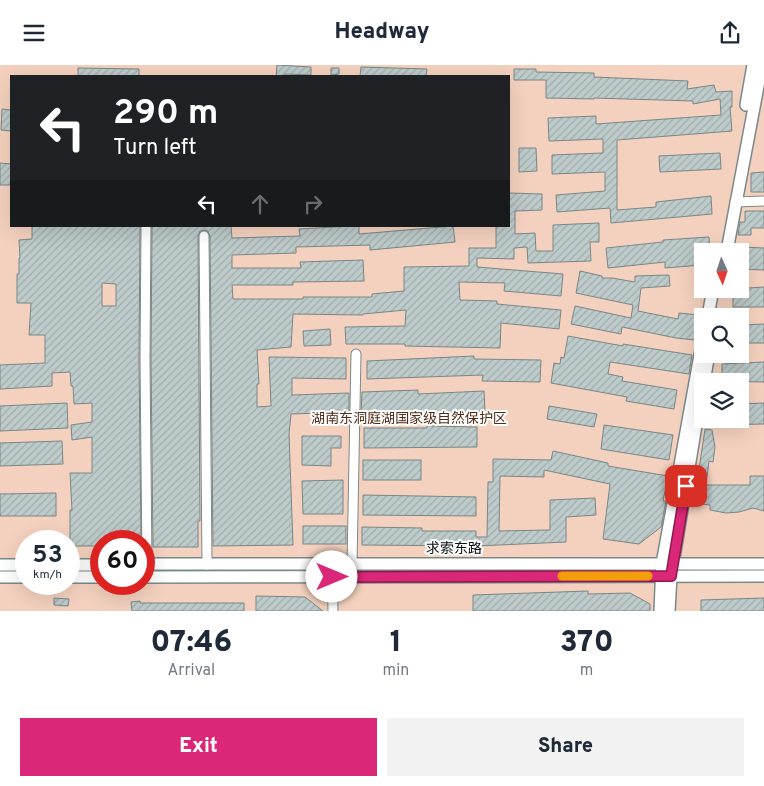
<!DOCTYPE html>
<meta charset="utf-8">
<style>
body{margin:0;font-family:Overpass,"Noto Sans SC",sans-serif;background:#f2f2f3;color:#1f2937;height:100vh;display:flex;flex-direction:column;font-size:19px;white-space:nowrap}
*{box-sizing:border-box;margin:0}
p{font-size:16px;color:#747a83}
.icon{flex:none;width:28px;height:28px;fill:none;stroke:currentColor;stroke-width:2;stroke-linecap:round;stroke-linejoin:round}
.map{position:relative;height:546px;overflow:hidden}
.drawer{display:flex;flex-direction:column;background:#fff;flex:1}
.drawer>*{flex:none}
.hud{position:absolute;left:10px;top:10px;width:500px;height:152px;border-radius:0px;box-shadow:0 5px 20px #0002;background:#202124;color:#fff;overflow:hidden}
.needle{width:32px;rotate:177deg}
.tools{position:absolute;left:694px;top:178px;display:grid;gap:10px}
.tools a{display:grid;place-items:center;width:55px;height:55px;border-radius:0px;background:#fff;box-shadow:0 5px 20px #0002;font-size:25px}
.speed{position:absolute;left:15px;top:465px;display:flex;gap:10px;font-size:25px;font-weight:700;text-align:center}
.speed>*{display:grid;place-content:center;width:65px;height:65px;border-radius:50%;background:#fff;box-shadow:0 5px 20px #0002;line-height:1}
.speed small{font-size:12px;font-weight:400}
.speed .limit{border:8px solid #d22;background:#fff;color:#111}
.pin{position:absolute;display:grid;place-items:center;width:42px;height:42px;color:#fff;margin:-21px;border-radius:10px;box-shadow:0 2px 8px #0006}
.me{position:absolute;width:55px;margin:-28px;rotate:90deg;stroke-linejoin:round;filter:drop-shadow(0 0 4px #0008)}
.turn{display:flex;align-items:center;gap:18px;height:105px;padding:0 20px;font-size:22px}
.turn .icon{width:65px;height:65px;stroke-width:2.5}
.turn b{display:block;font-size:35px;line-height:42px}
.lanes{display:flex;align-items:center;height:48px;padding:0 20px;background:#0003;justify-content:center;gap:25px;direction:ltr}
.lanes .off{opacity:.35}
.eta{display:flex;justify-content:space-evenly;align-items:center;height:85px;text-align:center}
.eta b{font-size:30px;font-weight:800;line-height:35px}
.button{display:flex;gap:10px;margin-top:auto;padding:10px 20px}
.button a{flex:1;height:58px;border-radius:0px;background:#db2777;color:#fff;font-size:20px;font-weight:800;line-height:58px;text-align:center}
.button a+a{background:#f2f2f3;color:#1f2937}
header{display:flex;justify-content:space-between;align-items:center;height:65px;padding:0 20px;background:#fff;font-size:22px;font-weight:800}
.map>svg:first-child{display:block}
</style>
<header><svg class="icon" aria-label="menu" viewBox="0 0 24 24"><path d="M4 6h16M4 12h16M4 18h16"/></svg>Headway<svg class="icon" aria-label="share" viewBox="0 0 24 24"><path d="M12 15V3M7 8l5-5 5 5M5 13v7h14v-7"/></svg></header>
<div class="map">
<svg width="764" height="546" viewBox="0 0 764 546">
<defs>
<pattern id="building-hatch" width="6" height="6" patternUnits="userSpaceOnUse" patternTransform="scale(1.25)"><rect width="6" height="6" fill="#bdcbca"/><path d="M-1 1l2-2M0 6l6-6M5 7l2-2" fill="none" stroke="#a1adac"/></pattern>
</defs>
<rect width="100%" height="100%" fill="#ddeceb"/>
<!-- green -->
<path fill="#f4d1be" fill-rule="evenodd" d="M0,0H764V546H0ZM11,11H509V161H11ZM702,186H740V224H702ZM702,251H740V289H702ZM702,316H740V354H702ZM26,476H69V519H26ZM101,476H144V519H101Z"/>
<!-- building -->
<g fill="url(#building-hatch)" stroke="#798686" fill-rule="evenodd">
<polygon points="277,0 311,2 311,10 285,9 285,11 276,11"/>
<polygon points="361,2 427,4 426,11 360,11"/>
<polygon points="78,3 139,4 139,11 78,11"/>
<polygon points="331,3 339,3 339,9 331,10"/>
<polygon points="514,4 536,4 536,7 594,8 594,12 688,16 687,24 714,20 716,27 732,26 732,42 730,42 732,66 617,75 617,145 656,142 656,137 711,131 712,149 611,158 610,143 557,147 556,130 605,126 605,107 552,109 552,90 603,88 603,74 549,76 548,53 596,51 596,59 721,50 720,34 693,39 693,36 594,33 594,34 546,33 546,15 514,15"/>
<polygon points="2,44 11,45 11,66 1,65"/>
<polygon points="519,83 536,83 537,106 519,107"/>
<polygon points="720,88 721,104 660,107 659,91"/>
<polygon points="0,98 11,99 11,120 0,120"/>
<polygon points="764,107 764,127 751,127 751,108"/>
<polygon points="509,128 542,129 542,145 515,146 515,169 535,168 536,186 553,186 553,160 599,158 599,177 590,177 591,196 528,198 527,182 514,183 514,194 477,193 477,202 563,209 561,231 504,226 505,218 459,217 460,235 497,236 497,239 561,245 559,264 501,258 500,283 405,281 405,279 346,279 345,262 405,261 406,245 363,249 363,250 293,249 291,282 257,285 259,319 257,319 257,342 271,341 269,292 346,293 346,314 292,313 292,330 349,328 349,347 291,349 289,369 293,480 213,481 210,171 207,165 200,166 198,171 200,456 198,456 198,482 153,482 151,294 152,161 231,161 232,173 300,171 299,164 334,162 359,161 359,169 453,161 455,177 370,185 370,180 296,182 296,188 232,190 232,203 301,203 300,197 363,195 364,216 293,217 293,220 232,220 233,234 303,234 303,232 372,232 372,229 404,226 404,202 469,201 469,183 496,183 496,161 509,161"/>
<polygon points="745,146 764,146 764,163 751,163 751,170 738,170 740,157 745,157"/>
<path d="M32,161H140L139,294L141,476H101V481H70V445H72L70,408H92V372L72,375L71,360L92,357V338L74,339L73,321H71L70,307L52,308V321L0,324V300L45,298V270H29L31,238H17V209H19V193H20L19,175L32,174ZM102,218L116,219V241H102Z"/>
<polygon points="709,172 710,186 702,186 702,200 665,203 665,197 608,203 606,183 663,177 663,175"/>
<polygon points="740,182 764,183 764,205 740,204"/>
<polygon points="580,206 602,211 602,213 612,213 635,217 635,211 669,210 670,221 641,223 638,246 678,254 679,248 698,250 695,275 676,273 622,262 621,269 571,259 575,241 631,253 633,240 576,228"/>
<polygon points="764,222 764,242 733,242 733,224"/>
<polygon points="764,259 764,278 740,278 740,260"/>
<polygon points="330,264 331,280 304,281 303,266"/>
<polygon points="568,271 623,281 623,279 692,290 689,309 610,297 608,309 623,312 622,316 677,325 674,344 626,336 627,332 551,318 554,298 560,299 561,292 564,293"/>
<polygon points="474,291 474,294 541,295 540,317 482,316 483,310 367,314 367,296"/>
<polygon points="764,297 764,317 722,316 722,299"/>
<polygon points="418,325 418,329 484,326 485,347 428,350 428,347 361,349 362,327"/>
<polygon points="67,338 68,363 0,366 0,341"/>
<polygon points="764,338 764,359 714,360 713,354 740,354 740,339"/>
<polygon points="549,341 597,349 594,362 547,354"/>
<polygon points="604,360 673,370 669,395 601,384"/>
<polygon points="427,361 477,362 477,382 364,383 364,363 427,363"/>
<polygon points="705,364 712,365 715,382 713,397 709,396 706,420 750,420 750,411 764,411 764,446 753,443 739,447 726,448 710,445 710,440 694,438"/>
<polygon points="302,371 341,371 341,383 331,383 331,401 302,400"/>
<polygon points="62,376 63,399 0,401 0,378"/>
<polygon points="553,386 608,398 608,401 668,411 663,436 666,436 661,462 639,479 603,474 610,419 544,405 544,412 500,411 499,466 550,465 550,435 595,433 596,450 566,452 566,477 477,481 362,480 362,462 422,463 422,466 476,466 476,472 487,472 488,417 493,417 493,394 551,395"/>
<rect x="363" y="395" width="58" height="20"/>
<polygon points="343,415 343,449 303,449 302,416"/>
<polygon points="56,428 56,451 0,451 0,429"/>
<polygon points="363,430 476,432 476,451 363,450"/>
<rect x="303" y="461" width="43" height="18"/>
<polygon points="588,526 588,529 630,528 650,539 650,546 473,546 473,530"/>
<polygon points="256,531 305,532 323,546 256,546"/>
<polygon points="54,533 69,534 68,541 54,540"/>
<polygon points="764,533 764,546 701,546 701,535"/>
<polygon points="140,536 140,538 244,538 244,546 132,546 131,537"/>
</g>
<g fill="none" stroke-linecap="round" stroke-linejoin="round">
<!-- minor casing -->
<g stroke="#7c8989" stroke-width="11">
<g id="minor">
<polyline points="735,137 764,136"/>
<polyline points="146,161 145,294 147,499"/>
<polyline points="204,171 207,500"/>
<polyline points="332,499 333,546"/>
<polyline points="352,499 356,289"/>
</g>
</g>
<!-- major casing -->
<g stroke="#7c8989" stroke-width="14">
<g id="major">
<polyline points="746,40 753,0"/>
<polyline points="727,186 762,0"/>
<polyline points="708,251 713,224"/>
<polyline points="704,316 709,289"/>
<polyline points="144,499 764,499"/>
<polyline points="0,500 26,500"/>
<polyline points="69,500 101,500"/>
<polyline points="0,512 26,512"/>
<polyline points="69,512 101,512"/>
<polyline points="144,512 764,511"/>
<polyline points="660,546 662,499 702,279"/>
<polyline points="669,546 671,511 702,324"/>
</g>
</g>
<!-- minor -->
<use href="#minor" stroke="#fff" stroke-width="9"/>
<!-- major -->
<use href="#major" stroke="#fff" stroke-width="11"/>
</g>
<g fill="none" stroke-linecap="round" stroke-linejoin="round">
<!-- route casing -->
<g stroke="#8e194d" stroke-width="12">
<polyline id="route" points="332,512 671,511 686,421"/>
</g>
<!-- route -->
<use href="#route" stroke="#db2777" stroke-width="9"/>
<!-- slow -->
<polyline stroke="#f59e0b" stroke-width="9" points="562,511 648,511"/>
</g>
<g text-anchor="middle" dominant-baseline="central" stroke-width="4" stroke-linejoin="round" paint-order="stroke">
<!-- park labels -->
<g font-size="14" fill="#502d16" stroke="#fff">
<text x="409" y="354">湖南东洞庭湖国家级自然保护区</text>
</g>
<!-- street labels -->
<g font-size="14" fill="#0a0e0e" stroke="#fff">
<text x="454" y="484">求索东路</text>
</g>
</g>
</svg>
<div class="tools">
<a><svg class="needle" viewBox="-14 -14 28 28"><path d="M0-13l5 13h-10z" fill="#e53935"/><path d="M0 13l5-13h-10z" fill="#747a83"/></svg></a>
<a><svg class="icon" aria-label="search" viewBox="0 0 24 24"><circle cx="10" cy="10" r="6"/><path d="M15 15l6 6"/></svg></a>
<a><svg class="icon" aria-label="layers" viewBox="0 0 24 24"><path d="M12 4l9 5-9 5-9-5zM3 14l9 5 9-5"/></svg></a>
</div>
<div class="speed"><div>53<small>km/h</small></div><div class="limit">60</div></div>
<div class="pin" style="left:686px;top:421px;background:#d93025"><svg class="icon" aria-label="arrive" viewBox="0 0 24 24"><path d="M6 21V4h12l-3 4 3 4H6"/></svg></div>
<svg class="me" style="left:332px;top:512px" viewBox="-20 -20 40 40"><circle r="19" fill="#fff"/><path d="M0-13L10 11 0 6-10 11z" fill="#db2777"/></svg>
<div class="hud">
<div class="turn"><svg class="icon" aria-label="left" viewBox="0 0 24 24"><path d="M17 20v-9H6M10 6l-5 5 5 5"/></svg><div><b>290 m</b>Turn left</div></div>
<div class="lanes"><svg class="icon" aria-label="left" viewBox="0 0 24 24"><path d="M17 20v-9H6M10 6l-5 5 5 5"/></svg><svg class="icon off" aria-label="ahead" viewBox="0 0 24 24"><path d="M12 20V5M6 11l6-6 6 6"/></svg><svg class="icon off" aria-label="right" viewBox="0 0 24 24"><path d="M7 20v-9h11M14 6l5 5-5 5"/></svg></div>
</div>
</div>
<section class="drawer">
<div class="eta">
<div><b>07:46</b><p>Arrival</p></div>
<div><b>1</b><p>min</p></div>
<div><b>370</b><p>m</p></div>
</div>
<div class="button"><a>Exit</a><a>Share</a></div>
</section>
